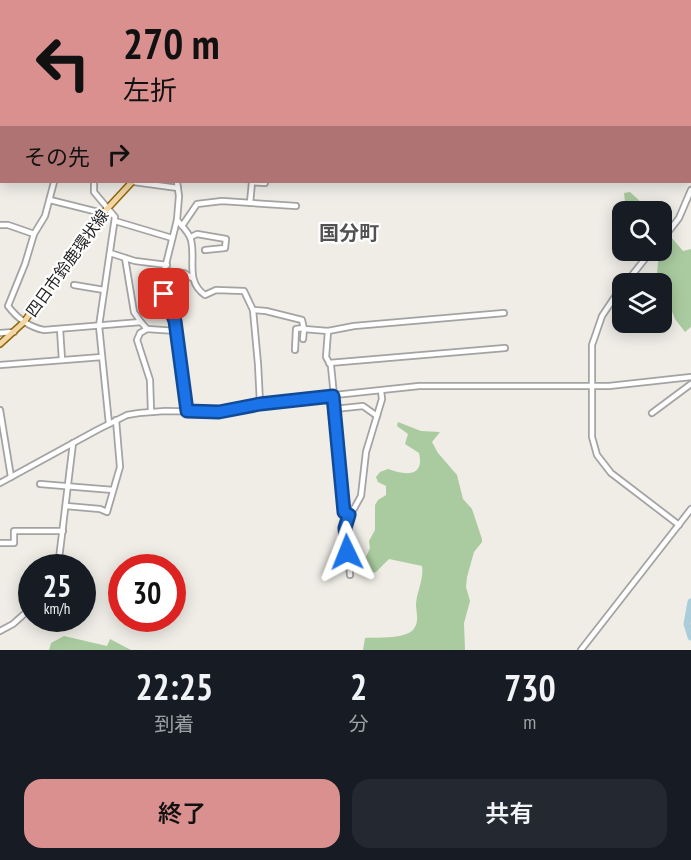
<!DOCTYPE html>
<html lang="ja">
<meta charset="utf-8">
<style>
body{margin:0;font-family:"PT Sans Narrow","Noto Sans JP",sans-serif;background:#242831;color:#f1f3f6;height:100vh;display:flex;flex-direction:column;font-size:22px;white-space:nowrap}
*{box-sizing:border-box;margin:0}
p{font-size:20px;color:#9ea1a6}
.icon{flex:none;width:33px;height:33px;fill:none;stroke:currentColor;stroke-width:2;stroke-linecap:round;stroke-linejoin:round}
.map{position:relative;height:650px;overflow:hidden}
.drawer{display:flex;flex-direction:column;background:#171b24;flex:1}
.drawer>*{flex:none}
.guide{position:absolute;left:0px;top:0px;width:692px;height:183px;box-shadow:0 3px 15px #0003;background:#da908f;color:#111;overflow:hidden}
.buttons{position:absolute;left:612px;top:201px;display:grid;gap:12px}
.buttons a{display:grid;place-items:center;width:60px;height:60px;border-radius:12px;background:#171b24;box-shadow:0 3px 15px #0003;font-size:30px}
.speed{position:absolute;left:18px;top:554px;display:flex;gap:12px;font-size:30px;font-weight:700;text-align:center}
.speed>*{display:grid;place-content:center;width:78px;height:78px;border-radius:50%;background:#171b24;box-shadow:0 3px 15px #0003;line-height:1}
.speed small{font-size:15px;font-weight:400}
.speed .limit{border:9px solid #d22;background:#fff;color:#111}
.pin{position:absolute;display:grid;place-items:center;width:51px;height:51px;color:#fff;margin:-26px;border-radius:12px;box-shadow:0 3px 9px #0006}
.me{position:absolute;width:66px;margin:-33px;rotate:358deg;stroke-linejoin:round;filter:drop-shadow(0 0 4px #0008)}
.turn{display:flex;align-items:center;gap:21px;height:126px;padding:0 24px;font-size:27px}
.turn .icon{width:78px;height:78px;stroke-width:2.5}
.turn b{display:block;font-size:42px;line-height:51px}
.then{display:flex;align-items:center;height:57px;padding:0 24px;background:#0003;gap:12px;font-size:22px}
.eta{display:flex;justify-content:space-evenly;align-items:center;height:102px;text-align:center}
.eta b{font-size:36px;font-weight:600;line-height:42px}
.action{display:flex;gap:12px;margin-top:auto;padding:12px 24px}
.action a{flex:1;height:69px;border-radius:18px;background:#da908f;color:#111;font-size:24px;font-weight:600;line-height:69px;text-align:center}
.action a+a{background:#242831;color:#f1f3f6}
.map>svg:first-child{display:block}
</style>
<div class="map">
<svg width="691" height="650" viewBox="0 0 691 650">
<rect width="100%" height="100%" fill="#efede6"/>
<!-- forest -->
<g fill="#aacb9f">
<polygon points="630,192 643,204 667,211 668,213 662,221 662,212 626,211 624,193"/>
<polygon points="665,237 671,237 683,251 691,249 691,327 685,332 675,319 657,273 659,251 662,250 662,243"/>
<path d="M398,422L421,431L440,432L432,442L438,453L457,475L463,499L472,509L482,539V542L474,552L467,577L466,587L470,601L464,623L465,650H363L365,638C377,637 409,640 415,627C419,620 416,611 416,604C417,591 424,579 422,566L389,559L376,572L370,573L366,569L365,559L370,548L369,541L375,530V505L378,500L386,495V486L378,482L376,477L380,472L388,469C404,475 425,478 419,453L405,444L408,434L397,426Z"/>
<polygon points="64,636 107,646 110,639 131,650 49,650 51,643"/>
</g>
<g fill="none" stroke-linecap="round" stroke-linejoin="round">
<!-- river -->
<polyline stroke="#abccd9" stroke-width="7" points="691,602 687,624 691,637"/>
<!-- minor casing -->
<g stroke="#a3a3a3" stroke-width="8">
<g id="minor">
<polyline points="96,0 98,2"/>
<polyline points="188,0 188,2"/>
<polyline points="79,2 79,0"/>
<path d="M54,182L45,216L34,234L25,264L8,306C17,318 29,327 44,330L141,322L147,329L140,333L137,340L150,380L151,412"/>
<polyline points="94,182 94,192 115,217 99,326 109,424"/>
<polyline points="134,182 178,188"/>
<polyline points="177,182 179,196 177,220 162,280 166,302 176,329 187,411"/>
<polyline points="50,200 102,213"/>
<polyline points="250,203 252,182 265,183"/>
<path d="M177,220C181,225 189,232 191,240C196,260 185,281 205,295L216,290L244,291L253,310L258,364L260,403"/>
<polyline points="115,221 172,238"/>
<polyline points="0,225 8,225 34,234"/>
<polyline points="182,226 197,204 222,201 296,206"/>
<polyline points="191,237 197,234 226,239 225,248 205,250"/>
<polyline points="662,240 679,218 691,190"/>
<polyline points="110,253 135,261 167,265"/>
<polyline points="125,258 134,312 141,322"/>
<polyline points="165,271 184,273 192,278"/>
<polyline points="625,284 652,250"/>
<polyline points="74,285 104,290"/>
<polyline points="622,286 602,316 592,345 592,437 597,455 611,473 679,525"/>
<polyline points="253,310 266,311 302,320 304,329 328,331 354,326 504,313"/>
<polyline points="60,329 62,360"/>
<polyline points="147,329 177,331"/>
<polyline points="328,331 326,357 331,366 334,396"/>
<polyline points="0,333 14,332"/>
<polyline points="303,339 304,329"/>
<polyline points="295,350 296,329 303,328"/>
<polyline points="329,363 505,348"/>
<polyline points="0,365 102,357"/>
<polyline points="333,396 344,512 349,515"/>
<polyline points="334,409 363,406 377,416"/>
<polyline points="0,410 11,477"/>
<polyline points="652,413 691,384"/>
<polyline points="0,483 97,430 127,415 139,413 165,411 219,412 260,403 419,386 609,386 691,377"/>
<polyline points="40,484 113,490"/>
<polyline points="66,506 100,509 107,512 120,467 116,420"/>
<polyline points="0,543 14,543 14,531 63,531"/>
<polyline points="58,567 73,443"/>
<polyline points="350,575 346,523 361,496 366,452 382,399 381,391"/>
<polyline points="0,631 13,624 32,607"/>
<polyline points="581,650 691,509"/>
</g>
</g>
<!-- major casing -->
<g stroke="#8e690d" stroke-width="8">
<g id="major">
<polyline points="690,122 691,122"/>
<polyline points="0,344 24,322 94,223 132,182"/>
</g>
</g>
<!-- minor -->
<use href="#minor" stroke="#fff" stroke-width="4.5"/>
<!-- major -->
<use href="#major" stroke="#f4d6a6" stroke-width="5"/>
</g>
<g fill="none" stroke-linecap="round" stroke-linejoin="round">
<!-- route casing -->
<g stroke="#114b97" stroke-width="15">
<polyline id="route" points="164,294 175,321 187,411 219,412 260,404 333,396 344,512 349,515 345,528 347,552"/>
</g>
<!-- route -->
<use href="#route" stroke="#1a73e8" stroke-width="10"/>
</g>
<g text-anchor="middle" dominant-baseline="central" stroke-width="4.5" stroke-linejoin="round" paint-order="stroke">
<!-- street labels -->
<g font-size="16" fill="#1f1f1f" stroke="#fff">
<text transform="translate(67 263) rotate(-54)">四日市鈴鹿環状線</text>
</g>
<!-- quarter labels -->
<g font-size="20" font-weight="bold" fill="#525252" stroke="#fff">
<text x="349" y="233">国分町</text>
</g>
</g>
</svg>
<div class="buttons">
<a><svg class="icon" aria-label="search" viewBox="0 0 24 24"><circle cx="10" cy="10" r="6"/><path d="M15 15l6 6"/></svg></a>
<a><svg class="icon" aria-label="layers" viewBox="0 0 24 24"><path d="M12 4l9 5-9 5-9-5zM3 14l9 5 9-5"/></svg></a>
</div>
<div class="speed"><div>25<small>km/h</small></div><div class="limit">30</div></div>
<div class="pin" style="left:164px;top:294px;background:#d93025"><svg class="icon" aria-label="arrive" viewBox="0 0 24 24"><path d="M6 21V4h12l-3 4 3 4H6"/></svg></div>
<svg class="me" style="left:347px;top:552px" viewBox="-20 -20 40 40"><path d="M0-17L14 15 0 8-14 15z" fill="#1a73e8" stroke="#fff" stroke-width="4"/></svg>
<div class="guide">
<div class="turn"><svg class="icon" aria-label="left" viewBox="0 0 24 24"><path d="M17 20v-9H6M10 6l-5 5 5 5"/></svg><div><b>270 m</b>左折</div></div>
<div class="then">その先<svg class="icon" aria-label="right" viewBox="0 0 24 24"><path d="M7 20v-9h11M14 6l5 5-5 5"/></svg></div>
</div>
</div>
<section class="drawer">
<div class="eta">
<div><b>22:25</b><p>到着</p></div>
<div><b>2</b><p>分</p></div>
<div><b>730</b><p>m</p></div>
</div>
<div class="action"><a>終了</a><a>共有</a></div>
</section>
